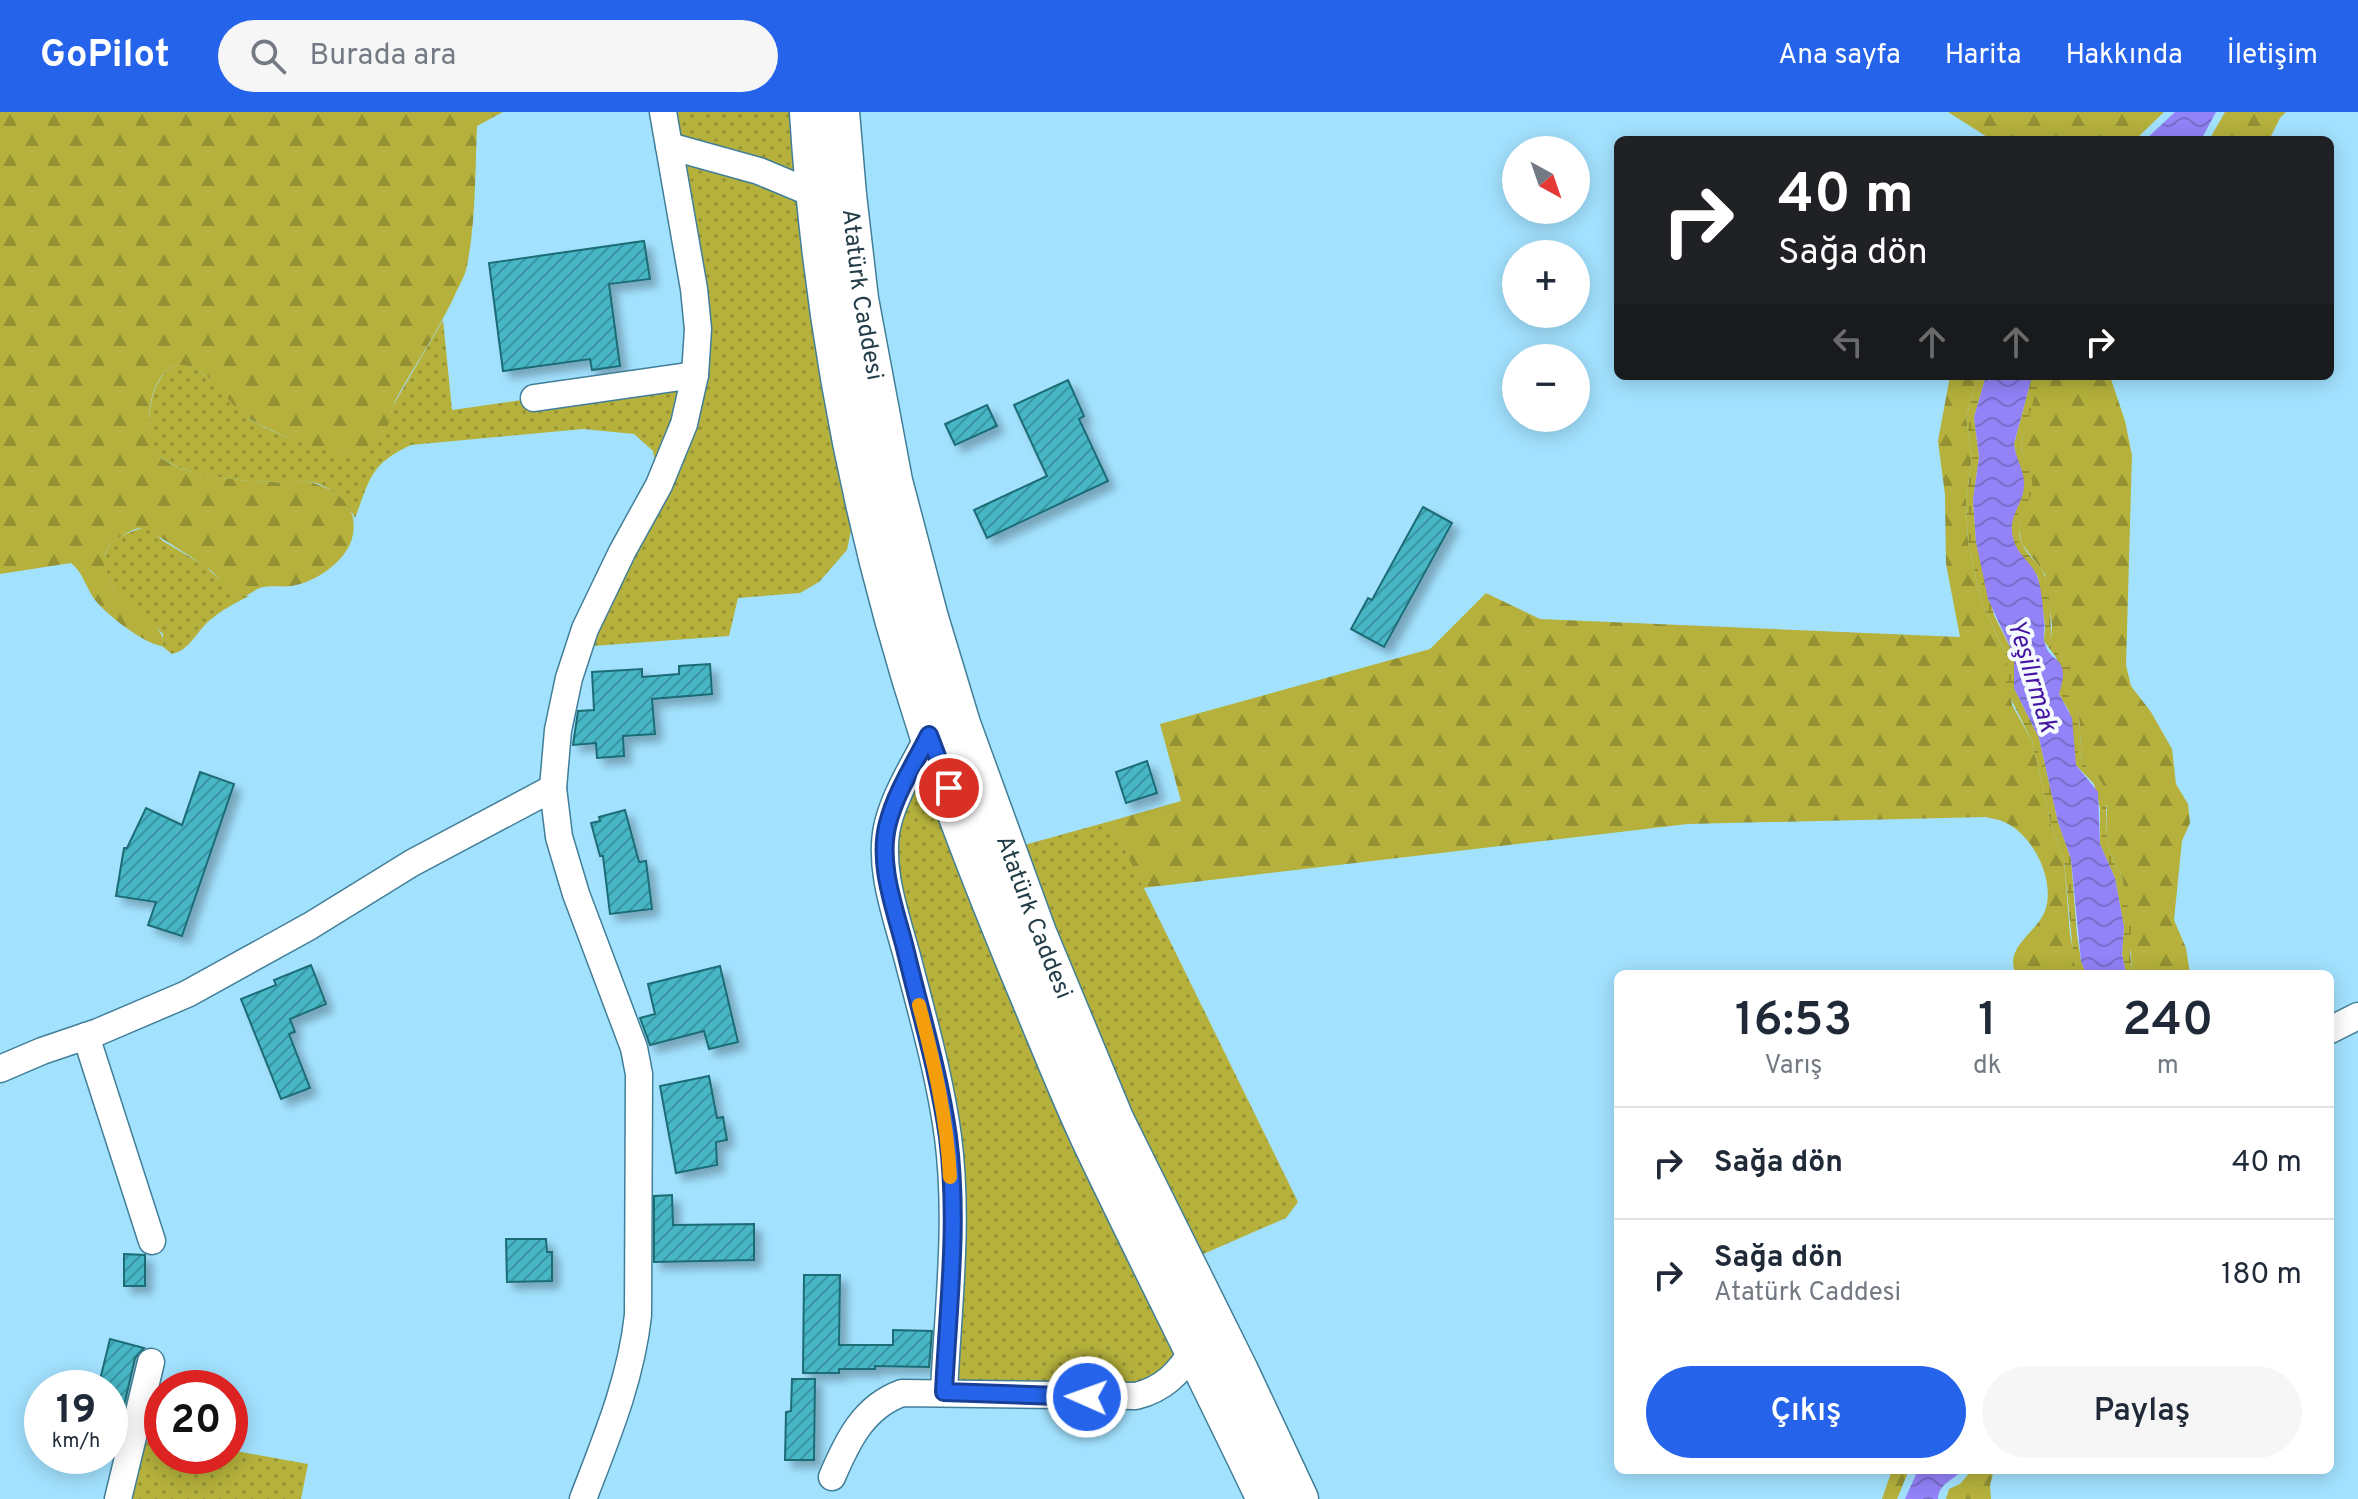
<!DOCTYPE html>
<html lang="tr">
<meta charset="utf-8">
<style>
body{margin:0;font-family:Overpass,sans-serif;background:#f6f6f7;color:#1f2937;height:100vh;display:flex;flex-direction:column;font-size:30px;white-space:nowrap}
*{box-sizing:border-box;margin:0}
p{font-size:26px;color:#747a83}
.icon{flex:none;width:44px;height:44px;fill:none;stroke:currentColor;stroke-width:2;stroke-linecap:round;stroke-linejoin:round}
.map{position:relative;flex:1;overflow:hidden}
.side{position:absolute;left:1614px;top:858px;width:720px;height:504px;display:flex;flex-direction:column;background:#fff;border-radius:12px;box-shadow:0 4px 20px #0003}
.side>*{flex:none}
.top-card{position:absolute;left:1614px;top:24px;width:720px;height:244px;border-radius:12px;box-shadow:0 4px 20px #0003;background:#202124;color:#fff;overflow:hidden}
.needle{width:52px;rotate:140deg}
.fabs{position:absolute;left:1502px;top:24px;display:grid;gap:16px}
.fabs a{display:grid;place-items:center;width:88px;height:88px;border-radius:50%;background:#fff;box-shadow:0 4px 20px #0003;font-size:40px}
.speed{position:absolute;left:24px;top:1258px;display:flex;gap:16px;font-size:40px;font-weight:700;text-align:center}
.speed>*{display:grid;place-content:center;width:104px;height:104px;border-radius:50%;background:#fff;box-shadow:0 4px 20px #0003;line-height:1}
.speed small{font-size:20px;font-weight:400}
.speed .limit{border:12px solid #d22;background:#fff;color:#111}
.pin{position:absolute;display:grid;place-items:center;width:68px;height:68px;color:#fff;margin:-34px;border:4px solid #fff;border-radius:50%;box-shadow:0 2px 8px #0007}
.me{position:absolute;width:88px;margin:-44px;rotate:272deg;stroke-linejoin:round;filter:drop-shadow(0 0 6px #0008)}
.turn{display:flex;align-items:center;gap:28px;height:168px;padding:0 32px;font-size:36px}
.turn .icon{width:104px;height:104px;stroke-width:2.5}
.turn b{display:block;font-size:56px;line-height:68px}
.lanes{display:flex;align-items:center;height:76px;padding:0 32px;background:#0003;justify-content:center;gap:40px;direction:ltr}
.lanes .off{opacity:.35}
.eta{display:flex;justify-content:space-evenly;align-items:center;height:136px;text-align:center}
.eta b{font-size:48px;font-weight:600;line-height:56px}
.primary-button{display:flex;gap:16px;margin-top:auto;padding:16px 32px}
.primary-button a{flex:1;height:92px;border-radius:48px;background:#2563eb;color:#fff;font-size:32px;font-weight:600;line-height:92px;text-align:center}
.primary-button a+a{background:#f6f6f7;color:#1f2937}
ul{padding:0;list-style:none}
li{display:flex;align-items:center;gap:24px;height:112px;padding:0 32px;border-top:2px solid #e0e1e3}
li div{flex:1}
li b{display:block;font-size:30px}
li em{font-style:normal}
header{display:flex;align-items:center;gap:48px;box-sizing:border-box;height:112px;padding:0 40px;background:#2563eb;color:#fff}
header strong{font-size:38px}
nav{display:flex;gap:44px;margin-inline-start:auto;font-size:28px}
.search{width:560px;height:72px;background:#f6f6f7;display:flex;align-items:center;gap:20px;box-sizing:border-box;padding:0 28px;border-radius:44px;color:#747a83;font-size:30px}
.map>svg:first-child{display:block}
</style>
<header>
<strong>GoPilot</strong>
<div class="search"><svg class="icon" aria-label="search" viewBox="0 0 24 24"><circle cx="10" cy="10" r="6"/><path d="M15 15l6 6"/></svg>Burada ara</div>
<nav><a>Ana sayfa</a><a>Harita</a><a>Hakkında</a><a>İletişim</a></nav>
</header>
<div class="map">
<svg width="2358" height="1387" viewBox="0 0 2358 1387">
<defs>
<pattern id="grass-dots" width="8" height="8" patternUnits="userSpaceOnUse" patternTransform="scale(2)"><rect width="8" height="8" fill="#b5b13c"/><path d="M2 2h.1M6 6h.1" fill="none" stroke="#939134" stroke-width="1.8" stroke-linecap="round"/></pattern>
<pattern id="forest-firs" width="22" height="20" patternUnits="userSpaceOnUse" patternTransform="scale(2)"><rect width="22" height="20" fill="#b5b13c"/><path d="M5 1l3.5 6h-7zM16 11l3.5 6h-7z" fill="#939134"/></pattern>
<pattern id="wetland-marsh" width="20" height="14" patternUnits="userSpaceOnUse" patternTransform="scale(2)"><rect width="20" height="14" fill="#b5b13c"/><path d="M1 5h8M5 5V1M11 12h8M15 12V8" fill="none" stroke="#939134"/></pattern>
<pattern id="water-waves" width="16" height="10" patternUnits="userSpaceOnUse" patternTransform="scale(2)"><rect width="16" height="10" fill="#9382f8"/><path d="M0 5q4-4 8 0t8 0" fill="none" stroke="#786ccb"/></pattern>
<pattern id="building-hatch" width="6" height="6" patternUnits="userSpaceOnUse" patternTransform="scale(2)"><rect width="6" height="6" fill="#46b6c5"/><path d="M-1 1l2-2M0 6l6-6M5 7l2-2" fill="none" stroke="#3a95a2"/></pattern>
<filter id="shadow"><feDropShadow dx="7" dy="7" stdDeviation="4" flood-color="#0004"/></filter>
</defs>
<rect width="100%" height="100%" fill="#a3e2ff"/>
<!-- grass -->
<g fill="url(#grass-dots)">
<path d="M663,0H809L860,375L847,438L819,470L800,481L738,486L729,524L579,535L659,373L653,339L634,322L583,317L411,333C370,352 370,367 355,406C348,391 332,376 316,371C302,368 287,371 273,370C249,369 218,367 195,361C181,356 161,350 154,337C142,315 152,248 185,253C198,255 217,271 226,280C234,289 239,300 249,307C278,325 314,333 346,343L382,327L394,292L443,208L452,298L695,263Z"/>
<path d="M142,416L151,417L163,429L205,454L233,481L249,484C235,491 222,498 210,508C196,520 190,538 172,542L162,534L163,522C152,510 140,505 129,495C115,481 96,453 109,434C116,424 131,420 142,416Z"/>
<polygon points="929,623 1194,1237 1167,1271 944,1280 953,1105 892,787 900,678"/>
<polygon points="1111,709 1298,1090 1286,1106 1185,1150 1006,738"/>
<polygon points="132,1328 162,1331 162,1344 230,1344 230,1338 308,1352 301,1387 118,1387"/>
</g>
<!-- forest -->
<g fill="url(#forest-firs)">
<path d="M0,0H503L477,14C475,61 476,108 467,154C465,165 458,175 454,185C437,221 414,254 395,289C390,301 389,316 382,327C376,338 360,344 347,343C328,342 257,315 242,302C225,286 213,261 188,254C149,243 137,328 163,347C188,365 242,369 273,370C287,371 306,367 319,373C343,382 357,397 353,422C349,447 319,468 296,473C286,476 273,473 263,475C251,478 247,489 233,481C224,475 217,464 209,457C202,452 146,415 142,416C134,416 125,422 118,426C111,431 104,438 105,447C108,498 159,499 164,531L162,534C144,532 106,502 95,488C86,476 83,460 71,451L0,462Z"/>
<polygon points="1948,0 2164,0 2135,28 1992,28"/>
<polygon points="2225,0 2286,0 2280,6 2269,28 2209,28"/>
<path d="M1950,264H1978L1966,305L1972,345L1966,388L1968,430L1981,489L2007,545L2012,593L2032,629L2051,712L2064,748L2070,823L2078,862H2016C2003,835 2037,821 2045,799C2056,769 2033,722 2004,710C1999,707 1992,707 1986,705L1688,712L1143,776L1111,709L1181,689L1160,612L1430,537L1486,481L1540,507L1960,525L1946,452L1945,383L1938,329Z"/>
<polygon points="2039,264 2110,264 2125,309 2132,343 2126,553 2131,574 2151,600 2172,637 2176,672 2188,692 2190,711 2182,729 2174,808 2186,836 2190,862 2133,862 2122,763 2115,753 2107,731 2107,696 2099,667 2082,650 2079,604 2068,585 2051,528 2052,513 2045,462 2022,432 2019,418 2021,400 2030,384 2021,333"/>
<polygon points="1892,1358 1909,1358 1897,1387 1882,1387"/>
<polygon points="1972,1358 1994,1358 1990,1373 1991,1387 1946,1387 1949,1377 1960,1372"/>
</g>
<!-- wetland -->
<g fill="url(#wetland-marsh)">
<polygon points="1978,264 1986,264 1974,305 1979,345 1973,388 1976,430 1994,503 2014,543 2014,576 2039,626 2058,710 2071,747 2077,823 2081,849 2086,862 2078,862 2074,851 2064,748 2051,712 2032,629 2006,577 2007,545 1981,489 1968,430 1966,388 1972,345 1966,305"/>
<path d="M2032,264H2039L2038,272L2021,333C2022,347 2030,357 2032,369C2035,390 2013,403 2021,429C2025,442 2037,449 2043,460C2050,471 2051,513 2051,528C2067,552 2077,549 2067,581L2079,604L2082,650L2099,666L2106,678L2107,731L2115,753L2122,763L2131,814L2130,842L2133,862H2126L2122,842L2124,815L2115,766L2100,732V696L2094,672L2076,653L2073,644V618L2069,599L2059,582L2061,552L2044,529L2045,513L2038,465L2015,435L2011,418L2014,398L2023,382L2014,332Z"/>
</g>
<!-- water -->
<g fill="url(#water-waves)">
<polygon points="2175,0 2216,0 2201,28 2145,28"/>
<path d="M1986,264H2032L2014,332C2015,346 2025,359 2024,373C2024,390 2010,402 2012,420C2014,443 2033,449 2038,467C2042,479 2043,497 2044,509C2045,515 2043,522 2044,528C2049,555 2072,540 2059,582L2072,606L2076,653L2098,680L2100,732L2115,766L2124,815L2122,842L2126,862H2086L2081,849L2071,747L2058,710L2039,626L2014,576V543L1988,487L1976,430L1973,388L1979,345L1974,305Z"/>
<path d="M1918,1358H1962C1953,1369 1939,1371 1938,1387H1905Z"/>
</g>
<!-- building -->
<g fill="url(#building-hatch)" stroke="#1d6c76" stroke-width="2" filter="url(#shadow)">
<polygon points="644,129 650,167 609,172 620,254 592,258 590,247 503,259 489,151"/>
<polygon points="1068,268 1084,304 1079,307 1108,369 987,426 974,398 1047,364 1014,293"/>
<polygon points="987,293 997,314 955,333 945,312"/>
<polygon points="1423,395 1452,411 1384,535 1351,517 1368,486 1372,488"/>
<polygon points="710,552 712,582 652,587 655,622 623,624 624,644 597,646 596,631 573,633 578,599 594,598 592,560 642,557 642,565 679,562 679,554"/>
<polygon points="1147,649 1157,681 1126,691 1116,660"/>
<polygon points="200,660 234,672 182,824 148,813 156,790 116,784 124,736 127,736 146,696 182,713"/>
<polygon points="625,698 639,750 646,749 652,797 610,802 603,744 600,744 591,711 600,709 599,705"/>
<polygon points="311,853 326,892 290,907 295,920 289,922 310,976 281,987 241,887 276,873 274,868"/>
<polygon points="720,854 738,930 709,937 704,919 650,933 640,906 655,902 648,872"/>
<polygon points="709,964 717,1006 723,1005 727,1028 716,1030 717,1053 676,1061 660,974"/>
<polygon points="672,1083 673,1113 754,1112 754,1148 654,1150 654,1084"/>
<polygon points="506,1127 546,1127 547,1140 552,1140 552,1169 507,1170"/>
<polygon points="124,1142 145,1143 145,1174 124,1174"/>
<polygon points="804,1163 840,1163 839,1233 893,1233 893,1218 932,1219 929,1255 875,1254 875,1257 839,1257 839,1261 803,1261"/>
<polygon points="110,1227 144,1236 135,1246 112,1345 110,1276 98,1276"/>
<polygon points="792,1267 815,1267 814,1348 785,1348 786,1300 791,1299"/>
</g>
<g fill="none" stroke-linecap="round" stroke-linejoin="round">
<!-- minor casing -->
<g stroke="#417e98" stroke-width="29">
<g id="minor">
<polyline points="669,34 759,59 814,82"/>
<polyline points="534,286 695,263"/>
<path d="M929,623C915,651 896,680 888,711C877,755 897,806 908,848C923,906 940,965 948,1025C959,1109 948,1196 944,1280"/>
<polyline points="2330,918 2358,904"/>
<polyline points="86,924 152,1129"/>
<polyline points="0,957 42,939 98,920 187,882 310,814 412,751 553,676"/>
<path d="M832,1365C847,1330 863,1295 902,1281L1136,1284C1164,1277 1179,1261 1194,1237"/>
<polyline points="118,1387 151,1250"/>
<path d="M583,1387C606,1327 631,1268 638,1203L639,962L634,936L576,782L559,725L553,676L558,618L569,566L585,517L622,440L659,373L684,312L695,263L698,217L694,177L663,0"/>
</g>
</g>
<!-- highway casing -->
<g stroke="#417e98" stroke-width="41">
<g id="highway">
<path d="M809,0C822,212 863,421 929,623C959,712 994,799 1030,885C1050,933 1069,981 1091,1028C1148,1148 1209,1267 1266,1387"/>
<path id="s1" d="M840,0L847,83L859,187L893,369L929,506L961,612L1037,821L1115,1009L1239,1259L1299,1387"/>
</g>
</g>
<!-- minor -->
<use href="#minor" stroke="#fff" stroke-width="26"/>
<!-- highway -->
<use href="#highway" stroke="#fff" stroke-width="38"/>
</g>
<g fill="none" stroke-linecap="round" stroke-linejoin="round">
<!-- route casing -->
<g stroke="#184099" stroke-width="20">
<path id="route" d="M949,676L929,623C915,651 896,680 888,711C877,751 895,797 905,836C920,899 939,961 948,1025C959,1109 948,1196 944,1280L1087,1285"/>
</g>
<!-- route -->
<use href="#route" stroke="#2563eb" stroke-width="14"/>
<!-- slow -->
<path stroke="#f59e0b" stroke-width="14" d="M919,893C934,950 947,1006 950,1065"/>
</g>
<g text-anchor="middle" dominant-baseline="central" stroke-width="8" stroke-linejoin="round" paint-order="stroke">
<!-- street labels -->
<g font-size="24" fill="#243e49" stroke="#f4fafd">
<text stroke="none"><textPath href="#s1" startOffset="184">Atatürk Caddesi</textPath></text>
<text stroke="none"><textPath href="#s1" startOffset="832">Atatürk Caddesi</textPath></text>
</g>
<!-- water labels -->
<g font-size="26" font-style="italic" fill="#4414a2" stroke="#f4fafd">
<text transform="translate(2031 564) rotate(73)">Yeşilırmak</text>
</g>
</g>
</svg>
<div class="fabs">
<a><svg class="needle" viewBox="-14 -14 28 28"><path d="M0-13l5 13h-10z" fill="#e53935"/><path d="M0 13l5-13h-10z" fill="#747a83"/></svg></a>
<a>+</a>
<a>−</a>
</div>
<div class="speed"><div>19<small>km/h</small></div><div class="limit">20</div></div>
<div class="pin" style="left:949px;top:676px;background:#d93025"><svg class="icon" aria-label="arrive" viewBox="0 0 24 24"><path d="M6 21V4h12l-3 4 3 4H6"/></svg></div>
<svg class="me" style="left:1087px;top:1285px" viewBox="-20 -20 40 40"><circle r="17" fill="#2563eb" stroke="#fff" stroke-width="3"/><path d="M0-11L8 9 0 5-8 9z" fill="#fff"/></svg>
<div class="top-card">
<div class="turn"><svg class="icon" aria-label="right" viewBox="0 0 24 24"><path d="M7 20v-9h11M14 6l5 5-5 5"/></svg><div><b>40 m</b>Sağa dön</div></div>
<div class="lanes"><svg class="icon off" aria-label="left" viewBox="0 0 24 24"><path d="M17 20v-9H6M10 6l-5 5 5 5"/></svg><svg class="icon off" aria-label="ahead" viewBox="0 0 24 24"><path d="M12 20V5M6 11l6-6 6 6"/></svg><svg class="icon off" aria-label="ahead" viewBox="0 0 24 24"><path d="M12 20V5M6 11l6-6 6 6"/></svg><svg class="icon" aria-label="right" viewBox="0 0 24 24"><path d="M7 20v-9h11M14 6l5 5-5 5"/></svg></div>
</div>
<section class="side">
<div class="eta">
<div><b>16:53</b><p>Varış</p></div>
<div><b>1</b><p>dk</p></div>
<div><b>240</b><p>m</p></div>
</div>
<ul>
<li><svg class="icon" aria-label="right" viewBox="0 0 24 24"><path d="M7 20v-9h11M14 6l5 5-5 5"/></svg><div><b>Sağa dön</b></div><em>40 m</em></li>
<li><svg class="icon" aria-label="right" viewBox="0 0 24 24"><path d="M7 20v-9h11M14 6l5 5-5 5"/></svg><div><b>Sağa dön</b><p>Atatürk Caddesi</p></div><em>180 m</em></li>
</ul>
<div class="primary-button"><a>Çıkış</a><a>Paylaş</a></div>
</section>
</div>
